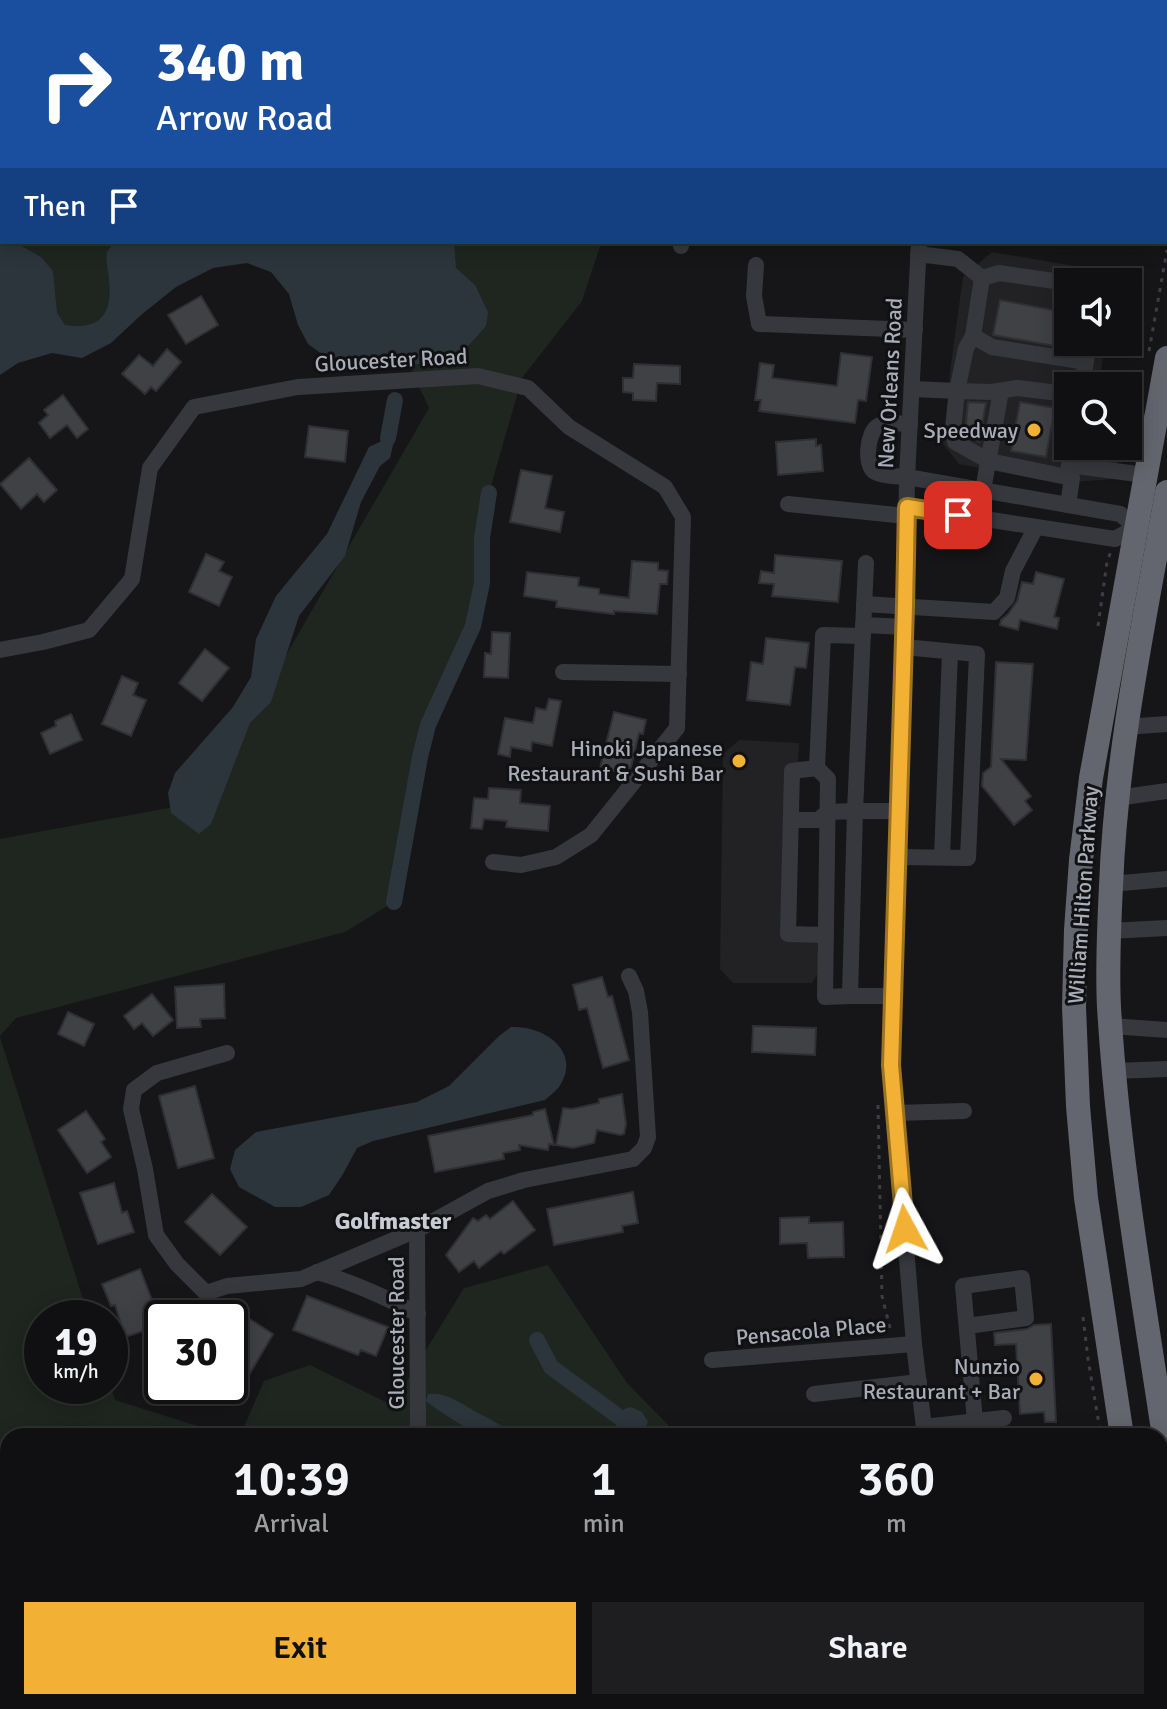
<!DOCTYPE html>
<style>
body{margin:0;font-family:Signika,sans-serif;background:#1e1e20;color:#f1f3f6;height:100vh;display:flex;flex-direction:column;font-size:30px;white-space:nowrap}
*{box-sizing:border-box;margin:0}
p{font-size:26px;color:#9c9d9f}
.icon{flex:none;width:44px;height:44px;fill:none;stroke:currentColor;stroke-width:2;stroke-linecap:round;stroke-linejoin:round}
.map{position:relative;flex:1;overflow:hidden}
.details{position:absolute;left:0px;top:1428px;width:1168px;height:282px;display:flex;flex-direction:column;background:#101012;border-radius:24px 24px 0 0;box-shadow:0 4px 20px #0003,0 0 0 2px #303032}
.details>*{flex:none}
.hud{position:absolute;left:0px;top:0px;width:1168px;height:244px;box-shadow:0 4px 20px #0003,0 0 0 2px #303032;background:#1a4fa0;color:#fff;overflow:hidden}
.controls{position:absolute;left:1054px;top:268px;display:grid;gap:16px}
.controls a{display:grid;place-items:center;width:88px;height:88px;border-radius:0px;background:#101012;box-shadow:0 4px 20px #0003,0 0 0 2px #303032;font-size:40px}
.speed{position:absolute;left:24px;top:1300px;display:flex;gap:16px;font-size:40px;font-weight:700;text-align:center}
.speed>*{display:grid;place-content:center;width:104px;height:104px;border-radius:50%;background:#101012;box-shadow:0 4px 20px #0003,0 0 0 2px #303032;line-height:1}
.speed small{font-size:20px;font-weight:400}
.speed .limit{border:4px solid #111;border-radius:12px;background:#fff;color:#111}
.pin{position:absolute;display:grid;place-items:center;width:68px;height:68px;color:#fff;margin:-34px;border-radius:16px;box-shadow:0 4px 12px #0006}
.me{position:absolute;width:88px;margin:-44px;rotate:355deg;stroke-linejoin:round;filter:drop-shadow(0 0 6px #0008)}
.turn{display:flex;align-items:center;gap:28px;height:168px;padding:0 24px;font-size:36px}
.turn .icon{width:104px;height:104px;stroke-width:2.5}
.turn b{display:block;font-size:56px;line-height:68px}
.then{display:flex;align-items:center;height:76px;padding:0 24px;background:#0003;gap:16px;font-size:30px}
.eta{display:flex;justify-content:space-evenly;align-items:center;height:136px;text-align:center}
.eta b{font-size:48px;font-weight:600;line-height:56px}
.cta{display:flex;gap:16px;margin-top:auto;padding:16px 24px}
.cta a{flex:1;height:92px;border-radius:0px;background:#f2b134;color:#111;font-size:32px;font-weight:600;line-height:92px;text-align:center}
.cta a+a{background:#1e1e20;color:#f1f3f6}
.map>svg:first-child{display:block}
</style>
<div class="map">
<svg width="1167" height="1709" viewBox="0 0 1167 1709">
<rect width="100%" height="100%" fill="#161618"/>
<!-- built -->
<g fill="#222225">
<polygon points="992,252 1115,273 1114,282 1068,282 1068,342 1105,342 1099,386 1068,386 1068,446 1121,446 1116,479 1057,483 959,464 943,444 951,364 963,277"/>
<polygon points="739,740 799,743 789,926 817,929 818,973 812,983 733,983 720,969 723,754"/>
</g>
<!-- green -->
<g fill="#1e261f">
<rect x="366" y="0" width="265" height="2"/>
<polygon points="2,100 2,242 207,242 97,342 0,348 0,102"/>
<polygon points="330,242 600,242 600,247 582,301 522,378 489,493 482,538 482,583 473,626 428,725 420,757 394,902 345,932 16,1018 0,1036 0,839 201,802 429,408 409,365"/>
<polygon points="0,1037 89,1318 42,1318 42,1386 110,1386 110,1384 115,1400 229,1436 8,1436 8,1702 253,1702 249,1709 0,1709"/>
<polygon points="548,1265 627,1383 679,1436 240,1436 264,1381 310,1365 392,1405 464,1288"/>
<polygon points="660,1702 813,1702 814,1709 664,1709"/>
</g>
<!-- water -->
<g fill="#2c353c">
<path d="M114,242H454L456,268L475,285L488,312L486,326L469,345L450,361L409,365L326,357L308,344L298,325L289,294L271,272L247,263L213,268L176,287L141,315L111,343L82,358L52,353L18,363L0,375V243H16L41,257L53,271L57,313L65,325C100,331 113,314 109,280C109,272 105,261 107,253C108,249 112,246 114,242Z"/>
<polygon points="388,438 394,441 390,458 380,466 361,502 345,556 299,616 271,702 250,723 211,824 199,834 171,813 168,793 175,773 233,707 251,677 256,639 276,596 327,534 369,447"/>
<path d="M511,1027C543,1025 583,1051 559,1087C555,1092 549,1096 545,1100L373,1141L357,1148L343,1174L329,1195L301,1207H275L239,1187L230,1169L235,1150L256,1132L417,1102L449,1086L499,1036Z"/>
<path d="M428,1394C450,1392 463,1406 482,1415C494,1421 504,1427 515,1436C505,1436 492,1438 482,1436C476,1435 431,1406 426,1401Z"/>
<polygon points="631,1407 642,1412 648,1422 641,1436 611,1436 624,1409"/>
</g>
<g fill="none" stroke-linecap="round" stroke-linejoin="round">
<!-- canal -->
<g stroke="#2c353c" stroke-width="16">
<polyline points="388,438 395,400"/>
<polyline points="394,902 420,757 428,725 473,626 482,583 482,538 489,493"/>
<polyline points="537,1340 551,1367 645,1436"/>
<polyline points="795,1702 796,1709"/>
</g>
</g>
<!-- building -->
<g fill="#404145" stroke="#303034" stroke-width="2">
<polygon points="201,296 218,325 186,344 168,315"/>
<polygon points="1000,300 1068,313 1068,344 1055,342 1055,346 993,335"/>
<polygon points="167,349 181,362 156,391 151,387 145,394 122,374 139,355 153,366"/>
<polygon points="841,353 872,357 866,401 858,400 855,423 759,411 761,400 755,400 760,363 774,365 772,378 837,386"/>
<polygon points="634,364 680,366 680,384 657,383 656,401 633,400 633,393 623,392 623,378 633,378"/>
<polygon points="63,395 88,429 77,438 67,425 50,438 39,423 48,415 44,410"/>
<polygon points="968,402 986,403 979,442 965,435"/>
<polygon points="1020,402 1055,408 1046,457 1011,451"/>
<polygon points="309,426 348,431 345,462 305,457"/>
<polygon points="816,439 816,446 821,445 823,471 778,475 776,442"/>
<polygon points="29,458 57,490 44,502 37,494 21,509 0,484"/>
<polygon points="521,470 552,476 545,508 564,512 560,532 510,522"/>
<polygon points="206,554 224,562 219,571 232,577 219,606 189,592"/>
<polygon points="775,555 842,561 838,602 772,596 774,584 759,583 761,571 774,573"/>
<polygon points="632,561 658,563 658,570 668,571 667,584 660,584 657,614 614,611 614,614 556,607 557,601 524,596 527,572 579,578 578,586 599,589 599,594 629,598"/>
<polygon points="1036,572 1064,579 1054,617 1059,618 1057,629 1020,620 1018,630 1000,625 1001,620 1008,614 1017,601 1022,582 1033,584"/>
<polygon points="492,632 510,633 508,678 484,677 485,653 491,654"/>
<polygon points="766,638 809,643 806,668 795,667 790,705 747,700 751,662 763,664"/>
<polygon points="205,649 229,668 202,701 179,683"/>
<polygon points="996,662 1033,664 1026,760 1001,759 1031,796 1025,801 1032,810 1014,825 982,786 983,773 991,767"/>
<polygon points="122,676 138,683 133,695 146,700 131,736 102,724"/>
<polygon points="549,699 561,701 552,746 532,742 531,751 511,747 510,757 498,754 505,718 533,723 536,708 546,710"/>
<polygon points="614,712 646,720 643,734 639,733 631,767 626,774 600,768"/>
<polygon points="71,714 82,740 50,754 41,733 56,726 55,721"/>
<polygon points="489,788 521,790 520,803 550,806 548,831 506,827 507,821 484,819 482,829 471,828 474,798 488,799"/>
<polygon points="602,977 608,997 612,996 629,1060 603,1068 587,1008 579,1010 573,985"/>
<polygon points="224,984 225,1018 200,1019 201,1027 177,1028 175,987"/>
<polygon points="152,994 173,1020 153,1036 142,1023 134,1029 124,1016"/>
<polygon points="68,1012 94,1024 84,1046 58,1034"/>
<polygon points="753,1026 816,1028 815,1055 752,1052"/>
<polygon points="195,1086 214,1158 178,1168 159,1096"/>
<polygon points="622,1094 626,1124 624,1134 620,1135 597,1130 594,1143 573,1148 556,1145 563,1108 572,1109 599,1103 599,1099"/>
<polygon points="545,1109 554,1145 549,1144 548,1150 519,1145 520,1150 503,1153 504,1159 435,1172 428,1136 533,1115 533,1112"/>
<polygon points="86,1111 105,1139 101,1142 111,1157 87,1173 58,1130"/>
<polygon points="114,1183 122,1213 127,1211 134,1232 98,1244 80,1193"/>
<polygon points="633,1192 638,1223 622,1226 623,1232 554,1245 547,1209"/>
<polygon points="212,1194 247,1227 220,1255 185,1222"/>
<polygon points="513,1201 535,1230 504,1254 501,1251 479,1268 474,1261 459,1272 446,1255 473,1218 478,1221 486,1215 490,1219"/>
<polygon points="809,1217 809,1223 843,1222 844,1257 808,1258 807,1243 780,1244 780,1218"/>
<polygon points="140,1269 152,1300 154,1299 162,1325 125,1337 115,1305 111,1306 102,1284"/>
<polygon points="307,1296 388,1327 376,1356 361,1350 358,1355 293,1330"/>
<polygon points="245,1316 273,1334 239,1392 230,1387 230,1341"/>
<polygon points="1051,1324 1056,1422 1045,1422 1044,1412 1020,1414 1016,1344 995,1345 994,1333 1027,1329 1034,1325"/>
</g>
<g fill="none" stroke-linecap="round" stroke-linejoin="round">
<!-- path -->
<g stroke="#3d3f44" stroke-width="3" stroke-dasharray="4 6" stroke-linecap="butt">
<polyline points="455,0 455,2"/>
<polyline points="481,0 481,2"/>
<polyline points="545,0 545,1 557,0"/>
<polyline points="619,0 619,2"/>
<polyline points="17,2 29,0"/>
<polyline points="0,5 2,4"/>
<polyline points="1149,351 1167,250"/>
<polyline points="891,462 891,437"/>
<polyline points="1098,626 1107,562 1111,551"/>
<polyline points="878,1105 882,1296 891,1332"/>
<polyline points="1083,1317 1088,1359 1101,1436"/>
</g>
<!-- minor -->
<g stroke="#37383d" stroke-width="16">
<polyline points="653,0 654,2"/>
<polyline points="940,0 940,2"/>
<polyline points="1013,2 1014,0"/>
<polyline points="1076,2 1078,0"/>
<polyline points="681,242 681,246"/>
<polyline points="919,242 907,477 905,606 891,1065 914,1344 925,1436"/>
<polyline points="918,254 958,259 982,278 999,273 1068,283"/>
<polyline points="756,265 754,296 759,324 915,330"/>
<polyline points="973,336 992,347 1086,362"/>
<polyline points="1082,386 1089,342"/>
<polyline points="912,389 957,391 966,348 973,336 982,278"/>
<polyline points="1128,418 1154,424"/>
<path d="M910,424C901,424 886,421 878,426C867,432 864,466 875,472C883,477 898,476 907,477L1120,514L1136,527"/>
<polyline points="1069,465 1145,475"/>
<polyline points="1067,477 989,461 955,442 953,430 957,391 992,392 1017,388 1068,394"/>
<polyline points="983,490 1001,391"/>
<polyline points="788,504 906,516"/>
<polyline points="1068,505 1072,478 1067,477 1072,446"/>
<polyline points="907,507 1115,539 1136,527 1143,526"/>
<polyline points="866,563 855,811 899,811"/>
<polyline points="864,604 994,612 1007,598 1013,571 1036,527"/>
<polyline points="863,625 905,627"/>
<polyline points="0,650 43,642 89,630 132,579 150,468 194,407 298,387 478,376 528,388 569,427 665,487 683,517 677,728 591,835 556,857 521,865 493,862"/>
<polyline points="563,672 679,674"/>
<polyline points="1125,727 1167,724"/>
<polyline points="817,768 792,771 788,934 826,935"/>
<polyline points="1117,798 1167,791"/>
<polyline points="791,820 818,820 828,812 855,811 850,996 894,996"/>
<polyline points="898,857 968,858 977,654 904,647"/>
<polyline points="942,857 950,652"/>
<polyline points="1111,884 1167,879"/>
<polyline points="1108,931 1167,928"/>
<polyline points="850,996 825,997 828,779 817,768 823,635 863,636"/>
<polyline points="1111,1026 1167,1030"/>
<polyline points="227,1053 157,1073 134,1090 131,1109 145,1169 156,1235 177,1264 206,1293 227,1286 301,1279 417,1230 488,1191 524,1180 633,1159 644,1148 648,1137 640,1012 636,991 629,976"/>
<polyline points="1114,1071 1167,1069"/>
<polyline points="895,1113 964,1111"/>
<polyline points="417,1230 418,1436"/>
<path d="M317,1272C353,1282 385,1297 418,1314"/>
<polyline points="967,1326 1026,1318 1022,1278 963,1286 975,1421"/>
<polyline points="712,1360 914,1344"/>
<polyline points="814,1394 919,1382"/>
<polyline points="924,1427 1004,1418"/>
<polyline points="954,1702 954,1709"/>
<polyline points="438,1709 440,1702"/>
<polyline points="1016,1709 1059,1702"/>
</g>
<!-- highway -->
<g stroke="#63666e" stroke-width="24">
<path d="M1167,492C1144,623 1116,753 1111,886C1109,926 1107,967 1109,1007C1118,1158 1145,1307 1167,1457"/>
<polyline points="1122,1436 1086,1198 1078,1106 1074,1007 1076,930 1081,860 1091,778 1167,358"/>
<polyline points="1160,1670 1165,1709"/>
</g>
</g>
<g fill="none" stroke-linecap="round" stroke-linejoin="round">
<!-- route casing -->
<g stroke="#9d7322" stroke-width="20">
<polyline id="route" points="905,1229 891,1065 905,606 907,507 958,515"/>
</g>
<!-- route -->
<use href="#route" stroke="#f2b134" stroke-width="14"/>
</g>
<!-- markers -->
<g fill="#f2b134" stroke="#111113" stroke-width="3">
<circle cx="1034" cy="430" r="8"/>
<circle cx="739" cy="761" r="8"/>
<circle cx="1036" cy="1379" r="8"/>
</g>
<g text-anchor="middle" dominant-baseline="central" stroke-width="6" stroke-linejoin="round" paint-order="stroke">
<!-- street labels -->
<g font-size="22" fill="#a8adb8" stroke="#111113">
<text transform="translate(391 360) rotate(-3)">Gloucester Road</text>
<text transform="translate(890 383) rotate(-87)">New Orleans Road</text>
<text transform="translate(1083 895) rotate(-86)">William Hilton Parkway</text>
<text transform="translate(811 1331) rotate(-5)">Pensacola Place</text>
<text transform="translate(396 1333) rotate(-90)">Gloucester Road</text>
</g>
<!-- poi labels -->
<g font-size="22" fill="#a8adb8" stroke="#111113" text-anchor="end">
<text x="1018" y="430">Speedway</text>
<text x="723" y="748">Hinoki Japanese<tspan x="723" dy="25">Restaurant &amp; Sushi Bar</tspan></text>
<text x="1020" y="1366">Nunzio<tspan x="1020" dy="25">Restaurant + Bar</tspan></text>
</g>
<!-- neighbourhood labels -->
<g font-size="24" font-weight="bold" fill="#c9ccd4" stroke="#111113">
<text x="393" y="1221">Golfmaster</text>
</g>
</g>
</svg>
<div class="controls">
<a><svg class="icon" aria-label="sound" viewBox="0 0 24 24"><path d="M4 9h4l5-4v14l-5-4H4zM17 9q2 3 0 6"/></svg></a>
<a><svg class="icon" aria-label="search" viewBox="0 0 24 24"><circle cx="10" cy="10" r="6"/><path d="M15 15l6 6"/></svg></a>
</div>
<div class="speed"><div>19<small>km/h</small></div><div class="limit">30</div></div>
<div class="pin" style="left:958px;top:515px;background:#d93025"><svg class="icon" aria-label="arrive" viewBox="0 0 24 24"><path d="M6 21V4h12l-3 4 3 4H6"/></svg></div>
<svg class="me" style="left:905px;top:1229px" viewBox="-20 -20 40 40"><path d="M0-17L14 15 0 8-14 15z" fill="#f2b134" stroke="#fff" stroke-width="4"/></svg>
<div class="hud">
<div class="turn"><svg class="icon" aria-label="right" viewBox="0 0 24 24"><path d="M7 20v-9h11M14 6l5 5-5 5"/></svg><div><b>340 m</b>Arrow Road</div></div>
<div class="then">Then<svg class="icon" aria-label="arrive" viewBox="0 0 24 24"><path d="M6 21V4h12l-3 4 3 4H6"/></svg></div>
</div>
<section class="details">
<div class="eta">
<div><b>10:39</b><p>Arrival</p></div>
<div><b>1</b><p>min</p></div>
<div><b>360</b><p>m</p></div>
</div>
<div class="cta"><a>Exit</a><a>Share</a></div>
</section>
</div>
